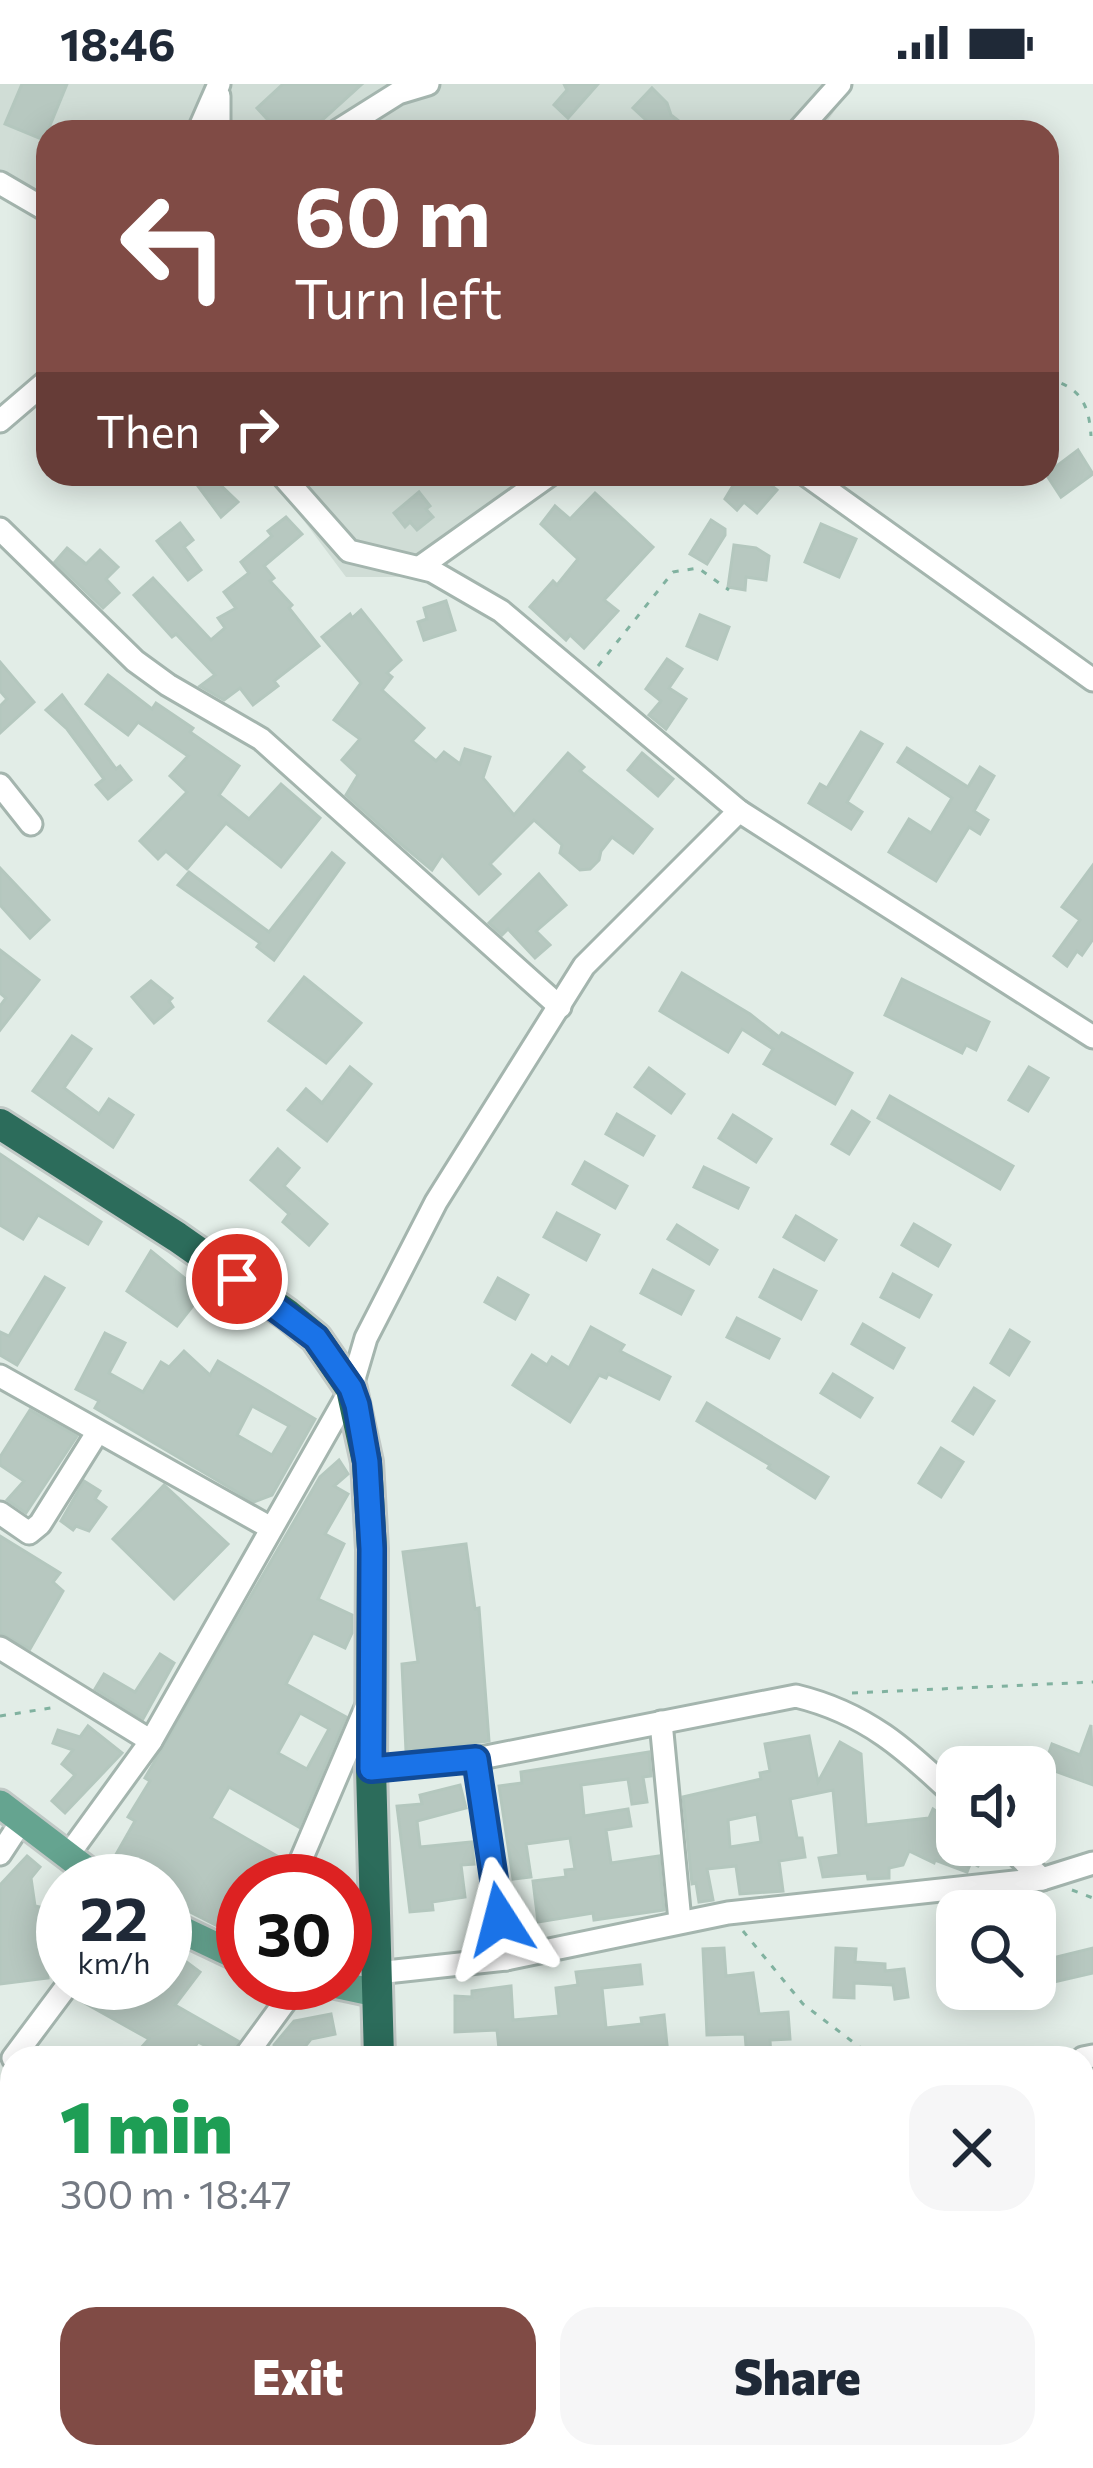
<!DOCTYPE html>
<meta charset="utf-8">
<style>
body{margin:0;font-family:Commissioner,sans-serif;background:#f6f6f7;color:#1f2937;height:100vh;display:flex;flex-direction:column;font-size:45px;white-space:nowrap}
*{box-sizing:border-box;margin:0}
p{font-size:39px;color:#747a83}
.icon{flex:none;width:66px;height:66px;fill:none;stroke:currentColor;stroke-width:2;stroke-linecap:round;stroke-linejoin:round}
.map{position:relative;flex:1;overflow:hidden}
.sheet{position:absolute;left:0px;top:1962px;width:1095px;height:423px;display:flex;flex-direction:column;background:#fff;border-radius:36px 36px 0 0;box-shadow:0 6px 30px #0003}
.sheet>*{flex:none}
.guide{position:absolute;left:36px;top:36px;width:1023px;height:366px;border-radius:36px;box-shadow:0 6px 30px #0003;background:#804b45;color:#fff;overflow:hidden}
.controls{position:absolute;left:936px;top:1662px;display:grid;gap:24px}
.controls a{display:grid;place-items:center;width:120px;height:120px;border-radius:24px;background:#fff;box-shadow:0 6px 30px #0003;font-size:60px}
.speed{position:absolute;left:36px;top:1770px;display:flex;gap:24px;font-size:60px;font-weight:700;text-align:center}
.speed>*{display:grid;place-content:center;width:156px;height:156px;border-radius:50%;background:#fff;box-shadow:0 6px 30px #0003;line-height:1}
.speed small{font-size:30px;font-weight:400}
.speed .limit{border:18px solid #d22;background:#fff;color:#111}
.pin{position:absolute;display:grid;place-items:center;width:102px;height:102px;color:#fff;margin:-51px;border:6px solid #fff;border-radius:50%;box-shadow:0 3px 12px #0007}
.me{position:absolute;width:132px;margin:-66px;rotate:351deg;stroke-linejoin:round;filter:drop-shadow(0 0 9px #0008)}
.turn{display:flex;align-items:center;gap:42px;height:252px;padding:0 60px;font-size:54px}
.turn .icon{width:156px;height:156px;stroke-width:2.5}
.turn b{display:block;font-size:84px;line-height:102px}
.then{display:flex;align-items:center;height:114px;padding:0 60px;background:#0003;gap:24px;font-size:45px}
.round{display:grid;place-items:center;flex:none;width:126px;height:126px;border-radius:36px;background:#f6f6f7}
.summary{display:flex;align-items:center;justify-content:space-between;height:204px;padding:0 60px}
h1{font-size:72px;font-weight:800;line-height:90px;color:#1e9e55}
.action{display:flex;gap:24px;margin-top:auto;padding:24px 60px}
.action a{flex:1;height:138px;border-radius:36px;background:#804b45;color:#fff;font-size:48px;font-weight:800;line-height:138px;text-align:center}
.action a+a{background:#f6f6f7;color:#1f2937}
.status{display:flex;justify-content:space-between;align-items:center;height:84px;padding:0 60px;background:#fff;direction:ltr}
.status svg{height:33px;fill:currentColor}
.map>svg:first-child{display:block}
</style>
<div class="status"><b>18:46</b><svg viewBox="0 0 49 12"><path d="M0 12V9h3v3zM5 12V6h3v6zM10 12V3h3v9zM15 12V0h3v12zM26 1h20v11H26zM47 4h2v5h-2z"/></svg></div>
<div class="map">
<svg width="1093" height="2384" viewBox="0 0 1093 2384">
<rect width="100%" height="100%" fill="#e2ede7"/>
<!-- built -->
<g fill="#d0ddd6">
<polygon points="0,0 853,0 820,48 48,48 48,113 0,89"/>
<polygon points="269,390 543,390 399,493 346,493"/>
</g>
<!-- building -->
<g fill="#b7c8c0" stroke="#b4c7be" stroke-width="3" fill-rule="evenodd">
<polygon points="22,0 67,0 44,56 5,40"/>
<polygon points="283,0 362,0 309,48 279,48 257,24"/>
<polygon points="564,0 598,0 568,34 554,21 567,6"/>
<polygon points="652,4 667,19 671,31 693,48 637,48 647,37 633,24"/>
<polygon points="1078,366 1093,390 1061,413 1046,390"/>
<polygon points="189,390 209,390 238,418 221,433"/>
<polygon points="740,390 763,390 761,393 777,406 757,429 744,418 737,426 725,415"/>
<polygon points="419,408 430,422 426,425 433,433 417,446 410,438 405,443 394,429"/>
<polygon points="595,409 653,463 604,516 618,527 584,564 570,551 566,556 530,523 553,497 557,501 578,475 541,440 555,422 570,435"/>
<polygon points="286,433 302,450 264,482 274,494 270,497 292,521 289,524 319,562 274,597 278,602 253,621 240,604 224,616 200,602 215,591 176,550 172,553 134,511 153,494 211,556 225,544 218,534 236,524 224,508 249,489 241,478 272,452 268,447"/>
<polygon points="711,436 725,445 725,451 707,480 690,470"/>
<polygon points="180,439 193,456 184,463 201,486 188,496 157,457"/>
<polygon points="821,440 856,455 839,493 805,478"/>
<polygon points="734,461 756,464 769,472 766,496 746,493 745,506 728,503"/>
<polygon points="67,464 86,480 100,466 118,483 106,495 119,509 103,524 55,478"/>
<polygon points="446,517 455,546 424,556 418,538 427,535 424,524"/>
<polygon points="361,526 401,576 387,589 392,593 382,606 424,644 412,657 436,677 444,668 460,680 465,665 490,673 483,694 514,731 568,669 584,683 580,687 652,745 633,769 612,753 601,767 599,776 590,785 580,786 560,769 562,761 534,736 490,780 500,790 479,810 442,771 432,786 402,761 346,711 358,691 342,676 360,655 334,636 361,599 322,553 350,530 352,534"/>
<polygon points="700,531 729,543 717,575 687,562"/>
<polygon points="667,575 682,585 669,604 686,615 666,645 649,631 661,617 646,605"/>
<polygon points="0,578 34,618 0,649 0,622 7,615 0,607"/>
<polygon points="108,591 152,625 156,619 193,644 190,648 239,682 219,711 249,735 281,700 320,734 281,783 226,739 187,785 166,767 158,775 140,757 187,708 170,692 188,672 138,638 128,651 86,620"/>
<polygon points="62,611 116,685 120,682 131,696 108,715 96,701 104,695 67,645 46,626"/>
<polygon points="861,648 882,660 847,718 862,728 851,745 809,719 820,700 827,704"/>
<polygon points="907,664 968,703 980,683 994,692 974,727 988,736 980,750 969,743 936,797 889,768 909,735 931,749 952,714 898,678"/>
<polygon points="642,669 673,695 658,712 628,686"/>
<polygon points="332,769 344,779 274,876 257,863 260,859 178,801 189,788 269,848"/>
<polygon points="1093,781 1093,855 1082,871 1077,867 1067,882 1054,872 1080,836 1062,823"/>
<polygon points="0,784 49,836 30,854 0,821"/>
<polygon points="539,790 566,821 536,847 550,861 535,874 508,845 502,851 489,839"/>
<polygon points="0,866 39,896 0,946 0,922 6,914 0,909"/>
<polygon points="682,889 750,930 779,953 782,949 852,989 835,1020 764,980 773,965 742,945 728,968 660,927"/>
<polygon points="304,893 361,939 326,979 269,937"/>
<polygon points="902,895 989,938 976,966 966,961 962,969 885,931"/>
<polygon points="151,897 172,914 169,917 173,923 154,939 132,913"/>
<polygon points="72,952 91,965 64,1004 99,1030 109,1015 133,1031 113,1063 33,1007"/>
<polygon points="350,983 371,1000 327,1057 288,1026 306,1005 322,1019"/>
<polygon points="1029,983 1048,994 1028,1027 1009,1016"/>
<polygon points="649,984 684,1010 671,1029 635,1003"/>
<polygon points="890,1012 1013,1082 1000,1105 878,1034"/>
<polygon points="852,1027 869,1038 849,1070 832,1060"/>
<polygon points="617,1030 654,1052 643,1071 606,1050"/>
<polygon points="733,1031 771,1055 756,1078 719,1054"/>
<polygon points="278,1065 299,1084 284,1102 327,1140 309,1161 283,1138 289,1130 251,1096"/>
<polygon points="0,1070 101,1138 88,1160 38,1131 23,1155 0,1141"/>
<polygon points="585,1078 627,1102 615,1124 573,1100"/>
<polygon points="704,1083 748,1104 738,1124 694,1103"/>
<polygon points="557,1129 599,1151 586,1176 544,1153"/>
<polygon points="796,1132 836,1156 824,1176 784,1153"/>
<polygon points="914,1140 950,1161 938,1182 902,1161"/>
<polygon points="677,1141 717,1166 709,1180 668,1155"/>
<polygon points="151,1167 203,1209 177,1242 127,1207"/>
<polygon points="653,1186 693,1207 681,1230 641,1209"/>
<polygon points="774,1186 816,1207 801,1235 760,1213"/>
<polygon points="893,1190 931,1211 919,1233 881,1213"/>
<polygon points="45,1193 64,1204 17,1281 0,1271 0,1248 9,1252"/>
<polygon points="498,1194 528,1211 515,1235 485,1218"/>
<polygon points="737,1234 779,1255 769,1274 727,1253"/>
<polygon points="863,1240 904,1264 893,1284 852,1260"/>
<polygon points="591,1243 624,1261 620,1267 670,1293 659,1315 608,1290 606,1294 599,1291 570,1338 513,1301 532,1271 547,1281 552,1273 569,1284"/>
<polygon points="1010,1246 1029,1258 1009,1291 991,1279"/>
<path d="M105,1249L125,1259L109,1289L143,1308L161,1278L169,1283L184,1267L210,1291L218,1277L315,1335L272,1411L254,1418L95,1324L99,1317L76,1305ZM252,1322L289,1342L272,1371L237,1351Z"/>
<polygon points="833,1290 872,1314 860,1333 821,1309"/>
<polygon points="974,1304 994,1317 973,1350 953,1337"/>
<polygon points="707,1319 828,1393 815,1414 768,1384 770,1381 697,1337"/>
<polygon points="30,1326 77,1352 26,1429 7,1416 24,1397 0,1381 0,1373"/>
<polygon points="941,1364 963,1378 941,1413 919,1399"/>
<path d="M339,1376L348,1390L334,1402L348,1410L325,1450L344,1460L318,1515L352,1531V1549L345,1564L313,1549L286,1600L346,1633L299,1743L229,1703L211,1734L284,1776L272,1797H243V1855L165,1815V1797H134L110,1781L135,1737L128,1733L150,1697L145,1694L320,1393ZM300,1629L329,1645L307,1685L278,1669Z"/>
<polygon points="84,1397 100,1407 95,1415 106,1423 89,1447 76,1442 73,1446 61,1437"/>
<polygon points="164,1401 228,1460 174,1515 113,1455"/>
<polygon points="0,1452 60,1489 53,1498 63,1507 30,1565 0,1549"/>
<polygon points="466,1460 475,1525 479,1524 489,1657 406,1667 402,1580 418,1578 403,1468"/>
<polygon points="160,1570 174,1579 143,1635 95,1605 104,1590 135,1608"/>
<polygon points="1091,1641 1093,1701 1044,1683 1052,1660 1080,1671"/>
<polygon points="88,1642 122,1669 65,1729 52,1717 75,1691 62,1680 73,1666 53,1659 58,1646 80,1653"/>
<path d="M809,1652L818,1698L840,1658L861,1670L866,1741L929,1734L933,1725L957,1741V1761H992L978,1782L971,1778L967,1788L935,1776L934,1779L909,1767L903,1781L889,1784V1794L868,1795L867,1789L823,1793L819,1774L839,1771L833,1706L790,1715L797,1754H802L805,1773L779,1777L783,1807L740,1810L736,1782L707,1785L713,1816L699,1818L696,1799L692,1800L683,1713L761,1695L760,1689L770,1687L765,1660ZM757,1730L761,1758L730,1763L728,1736Z"/>
<polygon points="649,1668 651,1692 643,1693 647,1718 632,1720 628,1695 581,1701 584,1732 628,1725 631,1742 606,1746 611,1779 659,1772 664,1826 594,1836 593,1829 538,1838 533,1797 566,1793 565,1786 575,1785 570,1754 526,1760 531,1793 513,1795 499,1702 522,1699 521,1688"/>
<polygon points="460,1701 466,1724 417,1737 420,1763 472,1758 474,1780 461,1781 465,1813 432,1818 433,1826 410,1828 397,1722 422,1720 420,1711"/>
<polygon points="27,1772 40,1783 31,1794 35,1822 63,1828 63,1853 41,1827 48,1894 0,1900 0,1801"/>
<polygon points="165,1862 200,1888 175,1921 238,1957 229,1974 198,1958 188,1974 132,1974 149,1955 81,1917 91,1899 165,1899"/>
<polygon points="724,1864 726,1892 753,1889 759,1930 788,1928 790,1955 770,1956 771,1974 747,1974 745,1950 707,1951 703,1865"/>
<polygon points="836,1864 856,1865 855,1878 885,1880 885,1887 904,1885 908,1913 895,1915 893,1901 854,1899 854,1914 834,1913"/>
<polygon points="1093,1864 1093,1889 1054,1898 1048,1875"/>
<polygon points="640,1881 642,1900 602,1904 606,1944 642,1940 641,1934 664,1931 667,1961 545,1974 500,1974 497,1946 455,1948 455,1912 472,1913 472,1907 511,1902 513,1936 559,1932 556,1904 578,1901 576,1888"/>
<polygon points="331,1930 335,1950 311,1955 296,1974 275,1974 274,1961 294,1937"/>
</g>
<g fill="none" stroke-linecap="round" stroke-linejoin="round">
<!-- minor casing -->
<g stroke="#a4b5ae" stroke-width="27">
<g id="minor">
<polyline points="219,12 219,44 223,48"/>
<polyline points="198,48 219,0"/>
<polyline points="336,48 398,9 428,0"/>
<polyline points="797,48 840,0"/>
<polyline points="0,99 48,127"/>
<polyline points="0,337 48,296"/>
<polyline points="281,390 349,467 432,487 501,527 739,727 1093,953"/>
<polyline points="805,390 1093,596"/>
<polyline points="0,445 135,577 168,601 261,655 560,923"/>
<polyline points="420,483 551,390"/>
<polyline points="0,701 31,740"/>
<polyline points="0,1292 269,1443"/>
<polyline points="0,1429 29,1449 40,1440 97,1349"/>
<polyline points="0,1564 151,1657"/>
<polyline points="661,1638 680,1837"/>
<polyline points="476,1675 506,1875"/>
<path d="M371,1685L476,1675L796,1612C866,1629 906,1665 957,1714"/>
<polyline points="1007,1761 1042,1795"/>
<polyline points="0,1770 23,1735"/>
<polyline points="69,1770 151,1657 351,1305 366,1254 436,1118 584,882 739,727"/>
<polyline points="292,1797 367,1621"/>
<polyline points="377,1889 506,1875 728,1829 1042,1795 1093,1779"/>
<polyline points="13,1974 69,1899"/>
<polyline points="244,1974 298,1900"/>
<polyline points="1083,1974 1093,1972"/>
<polyline points="1083,2185 1093,2183"/>
<polyline points="0,2292 12,2278"/>
<polyline points="0,2321 12,2321"/>
<polyline points="63,2373 63,2384"/>
<polyline points="224,2373 228,2384"/>
<polyline points="597,2373 598,2384"/>
<polyline points="804,2384 805,2373"/>
</g>
</g>
<!-- major casing -->
<g stroke="#c1c9c6" stroke-width="33">
<g id="major">
<polyline points="0,1720 101,1797"/>
<polyline points="165,1838 243,1875"/>
<polyline points="296,1899 334,1900 376,1909"/>
</g>
</g>
<!-- highway casing -->
<g stroke="#c1c9c6" stroke-width="36">
<g id="highway">
<polyline points="0,1040 177,1153 287,1230 316,1254 351,1305 367,1378 372,1465 371,1685 379,1974"/>
<polyline points="388,2384 389,2373"/>
</g>
</g>
<!-- path -->
<g stroke="#81b2a0" stroke-width="3" stroke-dasharray="6 9" stroke-linecap="butt">
<path d="M1047,295C1080,302 1089,320 1091,352"/>
<polyline points="598,582 673,488 698,484 729,506"/>
<polyline points="852,1609 1093,1598"/>
<polyline points="0,1632 57,1623"/>
<polyline points="1072,1806 1093,1814"/>
<polyline points="743,1847 803,1920 874,1974"/>
<polyline points="1083,2297 1093,2299"/>
</g>
<!-- minor -->
<use href="#minor" stroke="#fff" stroke-width="21"/>
<!-- major -->
<use href="#major" stroke="#65a490" stroke-width="27"/>
<!-- highway -->
<use href="#highway" stroke="#2c6c5b" stroke-width="30"/>
</g>
<g fill="none" stroke-linecap="round" stroke-linejoin="round">
<!-- route casing -->
<g stroke="#114b97" stroke-width="30">
<polyline id="route" points="237,1195 316,1254 351,1304 357,1321 367,1378 372,1465 371,1685 476,1675 500,1835"/>
</g>
<!-- route -->
<use href="#route" stroke="#1a73e8" stroke-width="21"/>
</g>
</svg>
<div class="controls">
<a><svg class="icon" aria-label="sound" viewBox="0 0 24 24"><path d="M4 9h4l5-4v14l-5-4H4zM17 9q2 3 0 6"/></svg></a>
<a><svg class="icon" aria-label="search" viewBox="0 0 24 24"><circle cx="10" cy="10" r="6"/><path d="M15 15l6 6"/></svg></a>
</div>
<div class="speed"><div>22<small>km/h</small></div><div class="limit">30</div></div>
<div class="pin" style="left:237px;top:1195px;background:#d93025"><svg class="icon" aria-label="arrive" viewBox="0 0 24 24"><path d="M6 21V4h12l-3 4 3 4H6"/></svg></div>
<svg class="me" style="left:500px;top:1835px" viewBox="-20 -20 40 40"><path d="M0-17L14 15 0 8-14 15z" fill="#1a73e8" stroke="#fff" stroke-width="4"/></svg>
<div class="guide">
<div class="turn"><svg class="icon" aria-label="left" viewBox="0 0 24 24"><path d="M17 20v-9H6M10 6l-5 5 5 5"/></svg><div><b>60 m</b>Turn left</div></div>
<div class="then">Then<svg class="icon" aria-label="right" viewBox="0 0 24 24"><path d="M7 20v-9h11M14 6l5 5-5 5"/></svg></div>
</div>
<section class="sheet">
<div class="summary"><div><h1>1 min</h1><p>300 m · 18:47</p></div><a class="round"><svg class="icon" aria-label="close" viewBox="0 0 24 24"><path d="M6 6l12 12M18 6L6 18"/></svg></a></div>
<div class="action"><a>Exit</a><a>Share</a></div>
</section>
</div>
